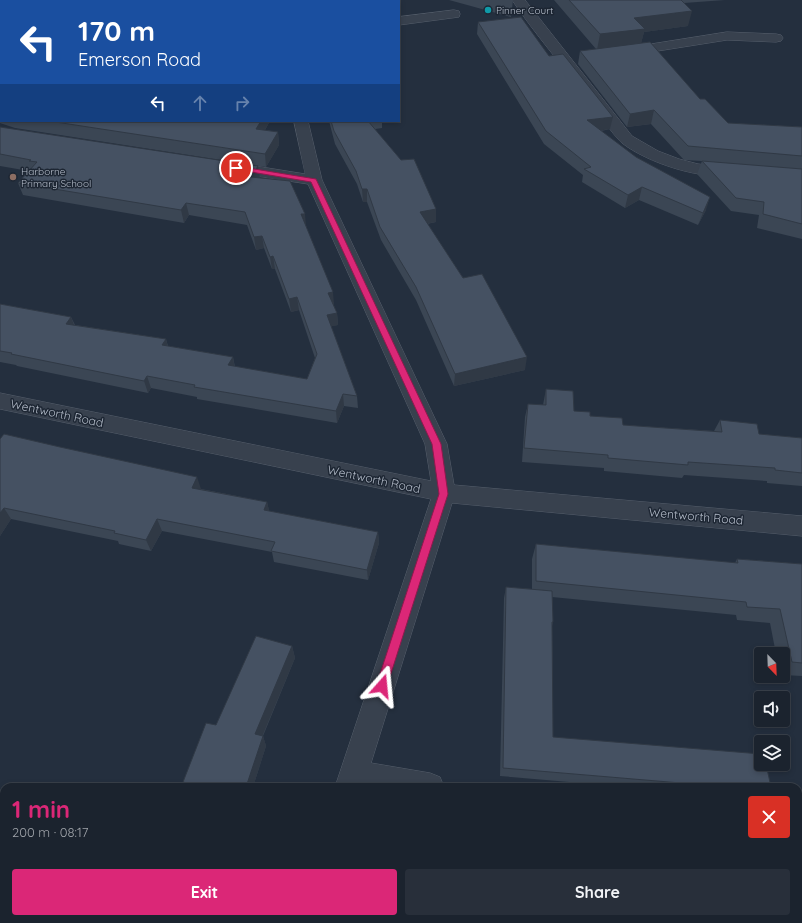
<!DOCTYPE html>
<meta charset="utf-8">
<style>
body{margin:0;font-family:Quicksand,sans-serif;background:#282f3a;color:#f1f3f6;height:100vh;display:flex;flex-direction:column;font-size:15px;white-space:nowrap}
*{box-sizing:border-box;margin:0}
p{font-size:13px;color:#a0a4aa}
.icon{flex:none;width:22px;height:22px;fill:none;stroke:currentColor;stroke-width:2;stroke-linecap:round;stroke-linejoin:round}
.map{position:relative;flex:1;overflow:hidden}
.panel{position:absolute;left:0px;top:783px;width:802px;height:140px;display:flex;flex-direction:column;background:#1b232e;border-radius:12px 12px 0 0;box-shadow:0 2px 6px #0003,0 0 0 1px #39404a}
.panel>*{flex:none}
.hud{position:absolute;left:0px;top:0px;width:400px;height:122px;box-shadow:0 2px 6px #0003,0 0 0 1px #39404a;background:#1a4fa0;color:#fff;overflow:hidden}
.needle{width:26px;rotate:157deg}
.controls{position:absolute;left:754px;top:647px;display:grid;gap:8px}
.controls a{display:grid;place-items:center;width:36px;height:36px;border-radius:4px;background:#1b232e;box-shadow:0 2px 6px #0003,0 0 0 1px #39404a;font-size:20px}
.pin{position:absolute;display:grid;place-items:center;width:34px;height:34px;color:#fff;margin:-17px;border:2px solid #fff;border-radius:50%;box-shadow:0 1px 4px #0007}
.me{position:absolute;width:44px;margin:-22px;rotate:18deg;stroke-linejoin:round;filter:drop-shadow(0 0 3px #0008)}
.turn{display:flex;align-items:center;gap:14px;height:84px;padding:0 12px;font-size:18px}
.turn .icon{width:52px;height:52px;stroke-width:2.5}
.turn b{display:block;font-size:28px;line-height:34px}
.lanes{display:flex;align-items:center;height:38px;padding:0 12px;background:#0003;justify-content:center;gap:20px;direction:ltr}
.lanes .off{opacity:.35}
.round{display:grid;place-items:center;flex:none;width:42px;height:42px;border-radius:4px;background:#282f3a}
.overview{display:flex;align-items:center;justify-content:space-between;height:68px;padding:0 12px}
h1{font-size:24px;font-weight:700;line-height:30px;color:#db2777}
.primary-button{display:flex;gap:8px;margin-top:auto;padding:8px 12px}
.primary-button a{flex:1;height:46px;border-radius:4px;background:#db2777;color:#fff;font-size:16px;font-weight:700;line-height:46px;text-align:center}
.primary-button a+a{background:#282f3a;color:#f1f3f6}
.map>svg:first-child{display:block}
</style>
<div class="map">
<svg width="802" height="923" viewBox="0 0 802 923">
<rect width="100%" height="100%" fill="#242f3e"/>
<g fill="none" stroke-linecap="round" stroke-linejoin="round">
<!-- minor casing -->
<g stroke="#565f6c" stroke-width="1">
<g id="minor">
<rect x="265" y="0" width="12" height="1"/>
<path d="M512,0H525L632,136L658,151L679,159L698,164L735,168L737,171L735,174C704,182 646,162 622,143C612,134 597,111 588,99C563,66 535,34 512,0Z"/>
<polygon points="454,10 459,11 460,14 459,17 399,25 399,17"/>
<polygon points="727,32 776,34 781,35 783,38 781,41 776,42 727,40 626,56 621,55 619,52 621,49 626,48"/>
<polygon points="294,121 308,121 322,180 447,444 454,485 802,516 802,536 452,503 371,763 430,773 440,777 444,787 335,787 431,499 0,409 0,393 431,481 425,444 308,184 230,172 224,170 222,167 224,164 230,162 305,174"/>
<polygon points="306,919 338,919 337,923 305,923"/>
<polygon points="748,919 780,919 781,923 749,923"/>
</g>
</g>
<!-- minor -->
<use href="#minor" fill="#38414e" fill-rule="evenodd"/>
</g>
<!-- wall -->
<g fill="#3b4654">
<polygon points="449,0 513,0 511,17"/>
<polygon points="554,0 725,0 684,3 688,26 644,32 641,43 700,99 728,123 802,127 802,239 757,228 759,215 731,211 697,174 702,161 684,160 651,124 627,127 578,64 580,51 596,49"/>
<polygon points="478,22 549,56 613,117 610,129 601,131 706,210 698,225 639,200 625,208 582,182 583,175 544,144 477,34"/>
<polygon points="1,23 1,121 270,121 265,130 278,132 279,145 266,167 15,128 0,123 0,24"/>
<polygon points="329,121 382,121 382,128 375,129 436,209 436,222 427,224 525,370 454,386 416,300 381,240 367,202 363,202 357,184 335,144"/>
<polygon points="0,127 260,178 306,226 334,304 333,304 337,313 338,325 331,326 357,396 358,408 344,406 337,423 197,399 197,397 151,388 148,393 17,366 16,365 0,362 0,304 71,317 75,325 166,339 168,346 233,357 235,367 307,379 315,358 299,310 291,312 275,269 272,269 264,248 256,250 247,225 189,215 184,223 23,195 18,183 29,171 0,166"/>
<polygon points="546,389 574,411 623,425 714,431 720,420 759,434 802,438 802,486 767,483 767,481 684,475 682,478 604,471 604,468 522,462 525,417 528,404 543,405"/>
<polygon points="0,439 201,489 267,502 269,511 378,532 379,543 368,580 274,562 272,552 162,531 151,551 119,544 118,541 11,519 0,536"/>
<polygon points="536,544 735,563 737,559 802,564 802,676 783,675 783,654 776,654 770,623 737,620 736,615 552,597 553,622 552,626 553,737 771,787 627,787 500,776 504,598 506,587 532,589 532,559"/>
<polygon points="292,646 295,658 263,736 266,746 253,787 186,787 183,782"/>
</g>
<!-- shaded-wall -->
<g fill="#303945">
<polygon points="30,0 40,0 40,1 26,1"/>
<polygon points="1,6 1,19 0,20 0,7"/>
<polygon points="692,11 688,26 644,32 641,44 597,50 600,34 634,18"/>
<polygon points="654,110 651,124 627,127 630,114"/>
<polygon points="613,117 610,129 585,133 587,120"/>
<polygon points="261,121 270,121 258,142 256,129"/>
<polygon points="278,132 279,145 266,167 265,154"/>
<polygon points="258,166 260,178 251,177"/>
<polygon points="642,187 639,200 625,208 628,195"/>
<polygon points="362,189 367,189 367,202 363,202"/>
<polygon points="710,197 706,210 698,225 703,213"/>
<polygon points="186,203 189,215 184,223 181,210"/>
<polygon points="436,209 436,222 419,225 420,212"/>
<polygon points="301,214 305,214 306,226"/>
<polygon points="262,236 264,248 256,250 254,237"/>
<polygon points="273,256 275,269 272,269 270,257"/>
<polygon points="333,292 334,304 329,305 328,293"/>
<polygon points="297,297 299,310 291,312 289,299"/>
<polygon points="337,313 338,325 328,327 327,315"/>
<polygon points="71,317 76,330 66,324"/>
<polygon points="166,339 169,352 162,345"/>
<polygon points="233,357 235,370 228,365"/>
<polygon points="527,357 525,370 454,386 455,374"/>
<polygon points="147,376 151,388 148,393 144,381"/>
<polygon points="343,394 344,406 337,423 336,411"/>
<polygon points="197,477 201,489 196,499 192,488"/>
<polygon points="267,502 270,514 264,510"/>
<polygon points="4,508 11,519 0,536 0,513"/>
<polygon points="157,519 162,531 151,551 146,540"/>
<polygon points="378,532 379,543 368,580 367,570"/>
<polygon points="292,646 295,658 259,744 255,734"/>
<polygon points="263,736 266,746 253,787 246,787"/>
<polygon points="207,919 215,919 214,923 206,923"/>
</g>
<!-- building -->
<g fill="#455162" stroke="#303945">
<polygon points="0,0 30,0 26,1 1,1 1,6 0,7"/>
<polygon points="36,0 246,0 246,1 35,1"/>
<polygon points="294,0 354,0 355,1 294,1"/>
<polygon points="569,0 681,0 692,11 634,18 645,29 600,34"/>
<polygon points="521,17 549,56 563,54 613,117 587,120 636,157 710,197 703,213 642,187 628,195 584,169 591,167 546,131 478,22"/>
<polygon points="1,23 1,113 0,112 0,24"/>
<polygon points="650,42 700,99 705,99 728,123 802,127 802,156 688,146 654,110 630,114 580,51"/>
<polygon points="49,121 261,121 256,129 278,132 265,154"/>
<polygon points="331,121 368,121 401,160 414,159 436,209 420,212 463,278 482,274 527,357 455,374 416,287 380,227 367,189 362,189 356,171 334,131"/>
<polygon points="0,127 258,166 251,177 290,181 305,214 301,214 333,292 328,293 337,313 327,315 357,396 343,394 336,411 194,387 195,385 147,376 144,381 11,354 12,353 0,351 0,304 71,317 66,324 166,339 162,345 233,357 228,365 307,379 317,354 297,297 289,299 273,256 270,257 262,236 254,237 245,212 186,203 181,210 18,183 37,162 29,161 31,160 0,154"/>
<polygon points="702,161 802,169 802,224 763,214 764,202 736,198"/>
<polygon points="546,389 573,391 574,411 590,412 590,416 622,418 623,425 722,432 720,420 757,424 759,434 802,438 802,473 775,470 775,468 688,462 688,465 608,458 608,455 524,448 528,404 546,405"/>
<polygon points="4,434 60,447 197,477 192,488 267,502 264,510 378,532 367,570 271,551 275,542 157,519 146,540 114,533 115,531 4,508 0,513 0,439"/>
<polygon points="536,544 738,563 737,559 802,564 802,663 792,662 780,609 747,607 746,602 536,581"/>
<polygon points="506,587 552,591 553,622 552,622 553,737 761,754 761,764 766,764 771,787 728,787 503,768"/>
<polygon points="256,636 292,646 255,734 263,736 246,787 194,787 195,785 183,782 206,723 216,725"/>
<polygon points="154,919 207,919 206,923 153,923"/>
<rect x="406" y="919" width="132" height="4"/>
</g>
<!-- route -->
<polygon fill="#db2777" stroke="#8e194d" points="236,166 316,179 441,444 448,494 387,686 386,690 382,691 378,690 376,686 439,494 432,444 311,182 233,169 232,168"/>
<!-- markers -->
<circle fill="#0f9aa8" stroke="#1d2633" stroke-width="1.5" cx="488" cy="10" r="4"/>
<circle fill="#8d6e63" stroke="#1d2633" stroke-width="1.5" cx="13" cy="177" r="4"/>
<g text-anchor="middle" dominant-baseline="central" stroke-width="3" stroke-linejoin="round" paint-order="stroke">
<!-- far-poi labels -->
<g font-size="10" fill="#b4bcc9" stroke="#1d2633" text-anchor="start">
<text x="496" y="10">Pinner Court</text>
<text x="21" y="171">Harborne<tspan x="21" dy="12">Primary School</tspan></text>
</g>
<!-- street labels -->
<g font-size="12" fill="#b4bcc9" stroke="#1d2633">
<text transform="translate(57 413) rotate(12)">Wentworth Road</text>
<text transform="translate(374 479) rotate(12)">Wentworth Road</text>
<text transform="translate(696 516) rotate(5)">Wentworth Road</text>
</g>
</g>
</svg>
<div class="controls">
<a><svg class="needle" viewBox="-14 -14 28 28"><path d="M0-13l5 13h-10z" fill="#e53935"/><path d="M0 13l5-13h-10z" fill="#a0a4aa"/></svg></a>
<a><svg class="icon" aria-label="sound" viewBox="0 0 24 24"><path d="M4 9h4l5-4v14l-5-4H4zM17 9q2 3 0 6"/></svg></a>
<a><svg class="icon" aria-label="layers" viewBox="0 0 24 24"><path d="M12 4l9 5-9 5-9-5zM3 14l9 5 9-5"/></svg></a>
</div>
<div class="pin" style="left:236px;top:168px;background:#d93025"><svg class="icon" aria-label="arrive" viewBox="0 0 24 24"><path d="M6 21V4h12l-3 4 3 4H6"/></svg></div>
<svg class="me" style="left:382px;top:686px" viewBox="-20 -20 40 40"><path d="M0-17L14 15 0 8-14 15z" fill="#db2777" stroke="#fff" stroke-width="4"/></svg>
<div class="hud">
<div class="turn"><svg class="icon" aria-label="left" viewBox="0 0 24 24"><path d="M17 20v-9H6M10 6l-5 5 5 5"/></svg><div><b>170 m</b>Emerson Road</div></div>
<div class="lanes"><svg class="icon" aria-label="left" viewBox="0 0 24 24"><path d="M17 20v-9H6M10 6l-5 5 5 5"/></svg><svg class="icon off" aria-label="ahead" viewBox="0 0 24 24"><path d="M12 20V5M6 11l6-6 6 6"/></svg><svg class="icon off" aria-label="right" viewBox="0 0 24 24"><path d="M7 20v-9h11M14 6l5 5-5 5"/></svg></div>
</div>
<section class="panel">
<div class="overview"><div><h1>1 min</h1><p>200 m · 08:17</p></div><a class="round" style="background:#d93025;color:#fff"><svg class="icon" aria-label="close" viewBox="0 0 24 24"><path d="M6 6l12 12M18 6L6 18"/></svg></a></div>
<div class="primary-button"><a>Exit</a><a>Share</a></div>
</section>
</div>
